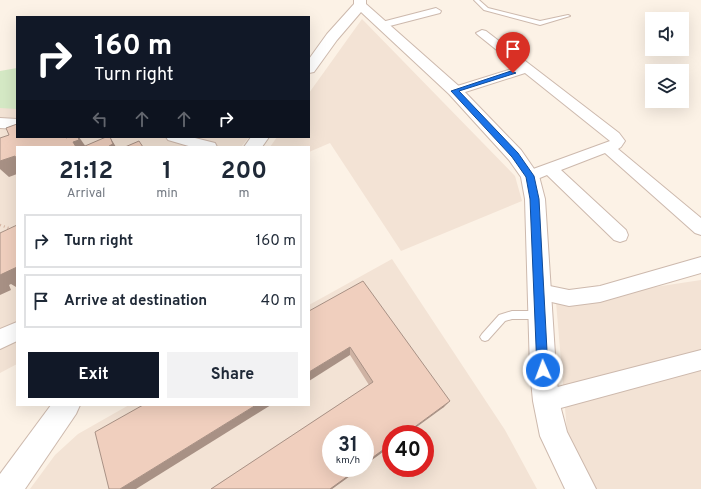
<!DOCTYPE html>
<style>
body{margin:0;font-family:Overpass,sans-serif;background:#f2f2f3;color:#1f2937;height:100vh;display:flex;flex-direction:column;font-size:15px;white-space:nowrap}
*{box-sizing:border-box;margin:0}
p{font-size:13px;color:#747a83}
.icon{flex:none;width:22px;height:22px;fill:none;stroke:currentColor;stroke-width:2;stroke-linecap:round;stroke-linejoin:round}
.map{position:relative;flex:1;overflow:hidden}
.sheet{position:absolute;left:16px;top:146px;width:294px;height:260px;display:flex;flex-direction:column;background:#fff;border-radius:0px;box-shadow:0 4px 16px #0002}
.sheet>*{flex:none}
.guide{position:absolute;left:16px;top:16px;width:294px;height:122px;border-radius:0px;box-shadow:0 4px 16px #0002;background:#111827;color:#fff;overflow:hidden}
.tools{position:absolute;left:645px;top:12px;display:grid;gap:8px}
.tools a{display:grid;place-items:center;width:44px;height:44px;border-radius:0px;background:#fff;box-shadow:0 4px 16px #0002;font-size:20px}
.speed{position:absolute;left:322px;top:425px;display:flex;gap:8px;font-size:20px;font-weight:700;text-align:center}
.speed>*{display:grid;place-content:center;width:52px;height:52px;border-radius:50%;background:#fff;box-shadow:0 4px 16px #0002;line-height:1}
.speed small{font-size:10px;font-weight:400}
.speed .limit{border:6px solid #d22;background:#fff;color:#111}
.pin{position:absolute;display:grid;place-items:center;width:34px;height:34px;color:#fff;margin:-41px -17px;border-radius:50% 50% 50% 0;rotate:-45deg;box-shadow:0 0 4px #0007}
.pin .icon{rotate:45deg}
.me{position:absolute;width:44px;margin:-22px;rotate:358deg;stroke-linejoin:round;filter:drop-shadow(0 0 3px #0008)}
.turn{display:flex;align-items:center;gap:14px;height:84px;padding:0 12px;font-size:18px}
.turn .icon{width:52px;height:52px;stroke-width:2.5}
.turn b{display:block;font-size:28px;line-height:34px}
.lanes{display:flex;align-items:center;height:38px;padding:0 12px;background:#0003;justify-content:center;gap:20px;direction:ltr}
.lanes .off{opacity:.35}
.eta{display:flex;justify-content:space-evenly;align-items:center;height:68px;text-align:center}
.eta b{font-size:24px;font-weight:700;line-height:28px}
.cta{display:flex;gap:8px;margin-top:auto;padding:8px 12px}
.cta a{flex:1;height:46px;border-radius:0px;background:#111827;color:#fff;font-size:16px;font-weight:700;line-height:46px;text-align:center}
.cta a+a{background:#f2f2f3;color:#1f2937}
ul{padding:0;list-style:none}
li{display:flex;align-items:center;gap:12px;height:54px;margin:0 8px 6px;padding:0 4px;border:2px solid #e0e1e3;border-radius:0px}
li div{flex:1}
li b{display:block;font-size:15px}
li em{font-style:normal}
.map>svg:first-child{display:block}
</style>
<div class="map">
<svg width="701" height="489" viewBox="0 0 701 489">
<rect width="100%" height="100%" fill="#fcf2e6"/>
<!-- residential -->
<g fill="#f3e3d5" fill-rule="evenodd">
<polygon points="362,19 515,176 522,201 401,251 330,143 309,152 309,147 270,147 277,137 309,137 309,93"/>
<polygon points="17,69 17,137 249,137 241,147 17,147 17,364 0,373 0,73"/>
<path d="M392,259L505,430L537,489H30L55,455L78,434L129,405H309V305ZM331,434H365V468H331ZM391,434H425V468H391Z"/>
<polygon points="701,280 701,489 592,489 568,443 556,302"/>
</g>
<!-- green -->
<polygon fill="#d5e9c5" points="17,68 17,109 0,108 0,71"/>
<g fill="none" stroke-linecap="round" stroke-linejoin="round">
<!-- service casing -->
<g stroke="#cdb9ad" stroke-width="2">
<g id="service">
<polygon points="474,0 479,0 488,8 540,21 568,15 570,16 540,25 484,10"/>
<polygon points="512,311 538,311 541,312 542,315 541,318 538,319 512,319 505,321 488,340 485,341 482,340 480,337 482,334 499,315"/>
</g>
</g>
<!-- minor casing -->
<g stroke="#cdb9ad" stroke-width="2">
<g id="minor">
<polygon points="436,8 441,11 440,13 382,28 377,25 378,23"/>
<polygon points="482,30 486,31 619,133 625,141 621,147 618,149 701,218 701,235 695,233 605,153 561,170 626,230 628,235 626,240 620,242 614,240 547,175 530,182 525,180 522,176 525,172 610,141 525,73 459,94 451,94 449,91 451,88 518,67 478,35 476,33"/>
<polygon points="0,118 17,119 17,129 0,128"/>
<polygon points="166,137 191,137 215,143 217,147 192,147 168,140"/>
<polygon points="701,257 701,273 600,302 569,306 534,298 531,292 534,286 540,284 569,290 600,286"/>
<polygon points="17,322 17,341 0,349 0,329"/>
<polygon points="701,350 701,370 546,412 538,409 535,401 538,393 546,390"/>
</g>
</g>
<!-- tertiary casing -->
<g stroke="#cdb9ad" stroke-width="2">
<g id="tertiary">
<polygon points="354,0 366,0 366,4 461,88 521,150 539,176 545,199 556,370 559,401 567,432 596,489 565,489 540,436 533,401 530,370 525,199 521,177 509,160 449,94 361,12 337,40 314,72 309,73 309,59 327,34 354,4"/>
<polygon points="251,137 269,137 262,147 244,147"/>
<polygon points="51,405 80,405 76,414 25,489 0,489 0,474"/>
</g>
</g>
<!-- path -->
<polyline stroke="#d5b3a1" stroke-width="2.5" stroke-dasharray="1 3" stroke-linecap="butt" points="0,225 17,231"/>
<!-- service -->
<use href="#service" fill="#fff" fill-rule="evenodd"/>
<!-- minor -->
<use href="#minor" fill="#fff" fill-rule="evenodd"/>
<!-- tertiary -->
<use href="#tertiary" fill="#fff" fill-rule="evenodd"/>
</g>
<!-- wall -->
<polygon fill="#ceb2a3" points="309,311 444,407 391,434 391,446 332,489 211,489 369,385 350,355"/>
<!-- shaded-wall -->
<g fill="#a89185">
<polygon points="78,137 79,137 86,147 75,147 73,142"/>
<polygon points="110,137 116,147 110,147 109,146"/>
<polygon points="15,156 17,157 17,174 9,177 0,169 0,160"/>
<polygon points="17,267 17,287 16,287 11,284 9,285 11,290 0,295 0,273"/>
<polygon points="350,347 350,355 309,381 309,372"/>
<polygon points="450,401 444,407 407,434 405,434"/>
<polygon points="256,405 271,405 136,489 120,489"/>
<polygon points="391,444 391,446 365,465 365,463"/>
<polygon points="359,468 361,468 332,489 330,489"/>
</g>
<!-- building -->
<g fill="#f0cfbe" stroke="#a89185">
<polygon points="17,124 17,137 66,137 66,138 69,137 78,137 79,140 73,142 76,147 17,147 17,160 15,156 0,161 0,138 9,135 6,128"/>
<polygon points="106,137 110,137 113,144 109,146 110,147 85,147 85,146"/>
<polygon points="139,141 143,147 125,147"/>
<polygon points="17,225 17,267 0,275 0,233"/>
<polygon points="363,281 450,401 405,434 391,434 391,444 365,463 365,434 331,434 331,468 359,468 330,489 211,489 373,382 350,347 309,372 309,311"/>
<polygon points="143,405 256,405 120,489 109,489 95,432"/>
</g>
<!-- route -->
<polygon fill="#1a73e8" stroke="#114b97" points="511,71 516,73 459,91 518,153 534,176 539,199 548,370 547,374 543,376 539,374 537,370 530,199 526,177 512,157 451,91"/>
</svg>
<div class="tools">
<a><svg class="icon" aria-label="sound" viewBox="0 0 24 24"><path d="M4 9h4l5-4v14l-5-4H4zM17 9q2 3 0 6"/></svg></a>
<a><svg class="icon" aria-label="layers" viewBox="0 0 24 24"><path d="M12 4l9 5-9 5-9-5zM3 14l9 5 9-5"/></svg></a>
</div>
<div class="speed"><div>31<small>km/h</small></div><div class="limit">40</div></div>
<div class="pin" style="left:513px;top:73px;background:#d93025"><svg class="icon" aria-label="arrive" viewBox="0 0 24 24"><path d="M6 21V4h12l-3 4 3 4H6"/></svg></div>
<svg class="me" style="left:543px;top:370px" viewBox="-20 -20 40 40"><circle r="17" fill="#1a73e8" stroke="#fff" stroke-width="3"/><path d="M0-11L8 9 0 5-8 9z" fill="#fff"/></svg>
<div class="guide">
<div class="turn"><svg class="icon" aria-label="right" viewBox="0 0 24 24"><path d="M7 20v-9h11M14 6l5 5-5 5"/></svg><div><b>160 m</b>Turn right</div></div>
<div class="lanes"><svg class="icon off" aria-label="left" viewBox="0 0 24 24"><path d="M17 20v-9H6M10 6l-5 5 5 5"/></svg><svg class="icon off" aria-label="ahead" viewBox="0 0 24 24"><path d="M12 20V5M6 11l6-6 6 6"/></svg><svg class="icon off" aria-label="ahead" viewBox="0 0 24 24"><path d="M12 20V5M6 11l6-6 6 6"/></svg><svg class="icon" aria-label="right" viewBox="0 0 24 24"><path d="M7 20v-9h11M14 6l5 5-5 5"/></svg></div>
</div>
<section class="sheet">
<div class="eta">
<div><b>21:12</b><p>Arrival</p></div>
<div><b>1</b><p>min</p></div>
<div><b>200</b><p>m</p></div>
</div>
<ul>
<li><svg class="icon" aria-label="right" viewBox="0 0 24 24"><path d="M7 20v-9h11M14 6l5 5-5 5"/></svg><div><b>Turn right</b></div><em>160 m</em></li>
<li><svg class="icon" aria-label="arrive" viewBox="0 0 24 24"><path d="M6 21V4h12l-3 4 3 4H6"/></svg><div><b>Arrive at destination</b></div><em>40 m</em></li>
</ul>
<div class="cta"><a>Exit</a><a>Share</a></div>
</section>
</div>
